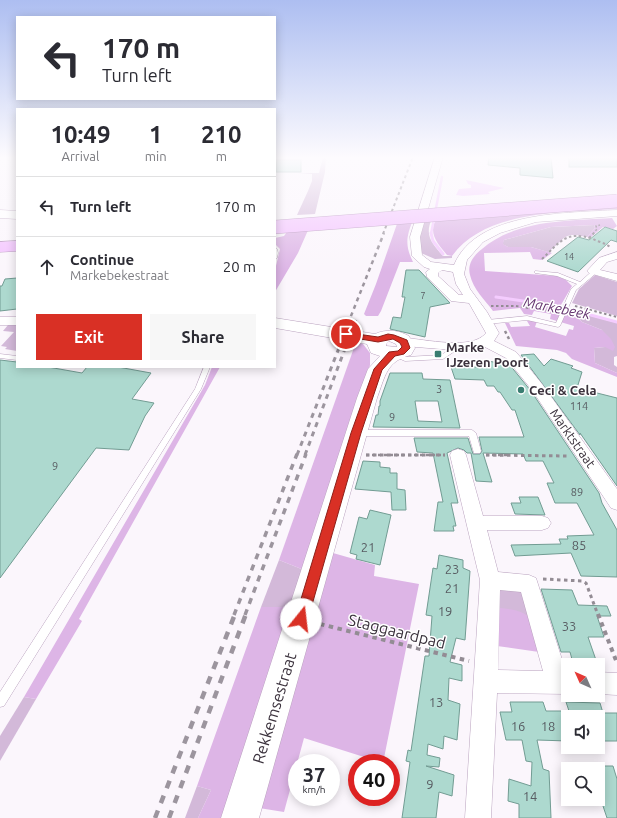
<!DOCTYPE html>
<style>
body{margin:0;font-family:Ubuntu,sans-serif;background:#f7f7f7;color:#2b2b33;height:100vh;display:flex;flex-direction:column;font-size:15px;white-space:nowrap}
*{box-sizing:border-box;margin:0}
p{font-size:13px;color:#7c7c81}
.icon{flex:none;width:22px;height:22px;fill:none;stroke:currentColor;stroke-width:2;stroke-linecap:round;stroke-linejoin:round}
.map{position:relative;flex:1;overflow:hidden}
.panel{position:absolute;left:16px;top:108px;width:260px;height:260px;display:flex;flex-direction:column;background:#fff;border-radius:0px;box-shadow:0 2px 10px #0003}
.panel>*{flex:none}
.guide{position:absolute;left:16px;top:16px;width:260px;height:84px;border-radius:0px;box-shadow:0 2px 10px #0003;background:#fff;color:#2b2b33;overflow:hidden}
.needle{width:26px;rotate:315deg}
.controls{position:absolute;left:561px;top:658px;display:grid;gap:8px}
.controls a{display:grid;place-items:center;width:44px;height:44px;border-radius:0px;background:#fff;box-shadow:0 2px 10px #0003;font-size:20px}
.speed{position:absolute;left:288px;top:754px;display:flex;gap:8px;font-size:20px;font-weight:700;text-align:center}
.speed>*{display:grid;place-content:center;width:52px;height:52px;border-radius:50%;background:#fff;box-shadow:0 2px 10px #0003;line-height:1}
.speed small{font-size:10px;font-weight:400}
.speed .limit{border:6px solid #d22;background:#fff;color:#111}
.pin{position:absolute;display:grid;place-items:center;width:34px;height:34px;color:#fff;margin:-17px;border:2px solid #fff;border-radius:50%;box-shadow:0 1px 4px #0007}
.me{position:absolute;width:44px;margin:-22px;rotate:16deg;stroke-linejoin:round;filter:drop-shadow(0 0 3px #0008)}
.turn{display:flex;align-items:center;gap:14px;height:84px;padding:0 20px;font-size:18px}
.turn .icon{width:52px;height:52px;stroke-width:2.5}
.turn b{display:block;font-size:28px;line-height:34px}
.eta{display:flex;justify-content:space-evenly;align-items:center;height:68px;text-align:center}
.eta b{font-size:24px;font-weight:600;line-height:28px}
.cta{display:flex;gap:8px;margin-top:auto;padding:8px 20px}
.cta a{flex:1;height:46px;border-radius:0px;background:#d93025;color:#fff;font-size:16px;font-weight:600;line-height:46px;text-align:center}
.cta a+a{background:#f7f7f7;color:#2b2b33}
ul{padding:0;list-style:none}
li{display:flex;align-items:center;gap:12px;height:60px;padding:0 20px;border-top:1px solid #e1e1e2}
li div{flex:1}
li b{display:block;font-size:15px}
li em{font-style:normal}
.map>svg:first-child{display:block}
</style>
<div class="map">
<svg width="617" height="818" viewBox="0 0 617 818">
<rect width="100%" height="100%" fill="#fbf6fc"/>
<!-- green -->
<g fill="#d3b9d9">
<polygon points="323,157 326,157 325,172 315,214 297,215 308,191 312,181 312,174 298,173 319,173"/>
<path d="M423,219H432C424,235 432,243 443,256H452V258L435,259L421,253L419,233Z"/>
<path d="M594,225L595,228L587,237C562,231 566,239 548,252L531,247H508L502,244L504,240L551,227Z"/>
<polygon points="595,275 617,282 617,316 572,303 579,289"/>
<polygon points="569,310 617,323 617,356 614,357 614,365 617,367 617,373 595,363 594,348 605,347 602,330 582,322 574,314 568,313"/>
<polygon points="8,325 17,325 17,351 5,349 7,347 1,346 14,332 3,331"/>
<polygon points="279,560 304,570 292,607 261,607"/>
<path d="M496,589C529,589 524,590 532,620L496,612Z"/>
<polygon points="24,697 36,699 0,761 0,736"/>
<polygon points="197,786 211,790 198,818 185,818"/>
</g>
<!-- forest -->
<g fill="#ddb5e6">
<path d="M617,205V209C565,213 486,209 452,256L447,255C438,244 427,233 437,218Z"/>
<path d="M612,218L617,226L613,229L603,227L590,238L587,237L595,228L594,225L551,227L504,240L503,244L508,247H531L552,253L542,260L533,259L530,252L484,253L485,271L557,276L566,280L572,286L558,310L574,314L582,322L602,330L611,339L615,347L613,351L605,347L594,348L595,363L617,373V377L572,359L566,353L557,350L516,346L505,323H509L511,327L530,326L527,321H537L535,327L566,336L569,329L573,330L574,326L550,319L551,314L534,311L532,315L524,314L520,308L493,311C485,300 473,289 470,275C467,264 474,255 482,249C517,219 569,221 612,218Z"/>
<path d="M413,220C406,237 405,246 413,262H400L381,311L378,316H366L364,314L376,284L398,221Z"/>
<polygon points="309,228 298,253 275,292 275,270 280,249 275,244 275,238 284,236 287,232"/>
<polygon points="356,342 363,344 370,353 370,365 304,570 279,560"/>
<polygon points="212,367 220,367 79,619 82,621 36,699 24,697 205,385"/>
<polygon points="333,553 375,565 374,576 419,584 383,763 304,738 284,812 259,808"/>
<polygon points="261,607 292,607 221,818 198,818 211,790 197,786"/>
<path d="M500,608C536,611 532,621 539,652L497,646L496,612Z"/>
</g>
<!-- water -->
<polygon fill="#f4ccfe" points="466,180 504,188 488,192 490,194 463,196 456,195 459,189 471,188 471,185 468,184"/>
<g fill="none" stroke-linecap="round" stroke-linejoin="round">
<!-- stream-far1 -->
<polyline stroke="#f4ccfe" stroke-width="2.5" points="431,234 442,177"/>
<!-- stream -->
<g stroke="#f4ccfe" stroke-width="3">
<polyline points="431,233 433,241 443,254"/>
<polyline points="496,297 557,306 617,322"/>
</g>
</g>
<!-- building -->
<g fill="#add9cf" stroke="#729c93" fill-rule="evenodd">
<polygon points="489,157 551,157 553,178 520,175 520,168 488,165"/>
<rect x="569" y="157" width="48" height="10"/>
<rect x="276" y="160" width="25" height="12"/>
<polygon points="605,227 617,231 617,242 611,240 578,272 547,261 578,237 589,240"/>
<polygon points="406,270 419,270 450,303 430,307 425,337 390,329 393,317 401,318 405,297 402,297"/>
<polygon points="17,278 17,309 0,311 0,286 2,286 5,279"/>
<polygon points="534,354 544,366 551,359 573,366 571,368 582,372 577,388 617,398 617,486 580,433 580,435 521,355"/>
<polygon points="0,360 17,362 17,367 48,367 82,373 87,367 118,367 151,373 132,399 154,403 145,416 129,450 96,448 0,578"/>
<polygon points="486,361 509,364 531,391 599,493 602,503 617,530 617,577 581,576 571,553 515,556 511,545 561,544 559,539 568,539 567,536 594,535 577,503 555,503 547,483 554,483 543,461 526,461 523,454 483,453 492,482 476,481 471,453 467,453 464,450 458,448 447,453 458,503 451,503 456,526 453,526 454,531 434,531 438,502 443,502 433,453 417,452 414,438 468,438 473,454 480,454 482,451 479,437 524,437 515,410 512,410 500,392 498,392 494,386 487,386 484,380 455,379 451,367 479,367 479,365 488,366"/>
<path d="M390,373H422L423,379L450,380L460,428L373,427L376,415H378L379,406H380V401ZM415,401H438L442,422L418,421Z"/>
<polygon points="363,461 380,462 380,467 390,468 390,473 397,473 397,489 405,490 406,510 392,510 391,492 355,489"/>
<polygon points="519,497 538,497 545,515 515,514 511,503 521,503"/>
<polygon points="370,510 391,515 380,565 356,559 357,555 350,553 359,517 367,519"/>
<polygon points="439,555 463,560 463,568 470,571 465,640 456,638 450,662 462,665 462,681 449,678 448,700 460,704 457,740 444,736 443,749 428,744 427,755 440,758 439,767 426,766 454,775 452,796 439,792 436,818 402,818 410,762 406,761 408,750 411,751 425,656 429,656 432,616 426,615 433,568 437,569"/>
<polygon points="541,589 572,590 578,605 607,606 611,616 597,616 604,637 588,637 597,663 594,663 595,665 573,663 570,652 561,652"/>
<polygon points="510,702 543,702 546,711 568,711 568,741 537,740 543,769 549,771 551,818 519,818 519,804 508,801 509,779 531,786 532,762 526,761 522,740 506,740 500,712 512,712"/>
<polygon points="566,702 600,703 603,713 617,713 617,741 598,741 598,717 571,717"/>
<polygon points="598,766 613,766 617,779 617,818 607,818 598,791"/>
</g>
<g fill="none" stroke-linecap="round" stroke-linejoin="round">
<!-- lane casing -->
<g stroke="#baa3bf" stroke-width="1">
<g id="lane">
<polygon points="275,248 277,249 278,253 277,258 275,259"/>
<polygon points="593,269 596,271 594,275 576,290 560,326 558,327 527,320 487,324 484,322 487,320 527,316 556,323 571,289 577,284 557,276 535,273 535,271 558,273 580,282 590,273 591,270"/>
<polygon points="459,344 462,346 461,347 443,359 405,361 391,355 394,353 406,357 441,355"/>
<polygon points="0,354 17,356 17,360 0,358"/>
<polygon points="204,367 210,367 201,389 4,706 0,707 0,692 195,389"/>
<polygon points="358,430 472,430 476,433 481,451 480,453 474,453 469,436 358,436 354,433"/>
</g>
</g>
<!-- street casing -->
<g stroke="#baa3bf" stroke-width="1">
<g id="street">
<path d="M435,157H443L420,237L422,255L431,262L454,265C476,211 569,213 617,210V216L536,222L500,233L483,242L467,260L464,274L470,289L487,312L499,333L494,341L516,352L521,358L542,384L617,489V510L611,508L532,390L506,358L485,347L466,350H453L404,346L397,342L404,338C425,339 472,351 486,333L469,303L451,301L427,277L426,272L430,269L424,267L412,256L410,237ZM442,270L453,272L456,284L463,295H459L438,276V273Z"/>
<polygon points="617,252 617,259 607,262 600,270 617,274 617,281 589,273 587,271 599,258"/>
<rect x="0" y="317" width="17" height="8"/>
<path d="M458,449L464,451L466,455L483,516H542L548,518L551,523L548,528L542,530H487L498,572L529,575L536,578L566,672H568V694L497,693L491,818H465L480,580L450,455L452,451ZM500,590L521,592L543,671L498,670Z"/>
<polygon points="598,672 617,673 617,695 598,694"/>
</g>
</g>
<!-- secondary casing -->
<g stroke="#baa3bf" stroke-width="1">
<g id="secondary">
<polygon points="0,210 17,211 17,219 0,218"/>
<path d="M275,318L375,334C386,329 398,330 409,336L415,348L411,355C386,361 385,377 377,398L259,818H221L357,398L368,369L380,356L371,353L367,344L275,328ZM389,341L396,344L397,347L386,346V344Z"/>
</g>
</g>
<!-- highway casing -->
<g stroke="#b390ba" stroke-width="1">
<polygon id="highway" points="17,241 17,251 0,252 0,242"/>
</g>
<!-- path-far4 -->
<polyline stroke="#938c94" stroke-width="1.5" stroke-dasharray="2 2" stroke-linecap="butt" points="593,234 597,229 596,226 600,225"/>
<!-- path-far3 -->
<g stroke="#938c94" stroke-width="2" stroke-dasharray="2.5 2.5" stroke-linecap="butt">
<polyline points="589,238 594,233"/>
<path d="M542,259C560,242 566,230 593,239C598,242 606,243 610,247"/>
<polyline points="491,306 516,306 555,312"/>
<polyline points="575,306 617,317"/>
</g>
<!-- path-far2 -->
<g stroke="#938c94" stroke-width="2.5" stroke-dasharray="3 3" stroke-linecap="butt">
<polyline points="505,331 510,341"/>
<polyline points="366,455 445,455"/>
<polyline points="486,455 510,455"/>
</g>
<!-- path-far1 -->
<g stroke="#938c94" stroke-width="3" stroke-dasharray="3.5 3.5" stroke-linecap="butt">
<polyline points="366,455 445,455"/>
<polyline points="486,455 569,456"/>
<polyline points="543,579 582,581 586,583 598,615"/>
</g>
<!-- path -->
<g stroke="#938c94" stroke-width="4" stroke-dasharray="4.5 4.5" stroke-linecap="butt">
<polyline points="598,614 617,663"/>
<polyline points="320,624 469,661"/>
</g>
<!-- lane -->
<use href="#lane" fill="#fff" fill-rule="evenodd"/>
<!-- street -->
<use href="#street" fill="#fff" fill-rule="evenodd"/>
<!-- secondary -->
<use href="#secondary" fill="#fff" fill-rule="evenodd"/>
<!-- highway -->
<use href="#highway" fill="#f3c3fe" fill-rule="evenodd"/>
<!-- rail-far4 -->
<polyline stroke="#9c959e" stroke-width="2" stroke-dasharray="3 3" stroke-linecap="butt" points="383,234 413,157"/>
<!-- rail-far3 -->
<g stroke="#9c959e" stroke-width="2.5" stroke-dasharray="4 4" stroke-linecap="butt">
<polyline points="345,331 384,233"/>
<polyline points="352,331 356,320"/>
</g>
<!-- rail-far2 -->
<g stroke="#9c959e" stroke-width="3" stroke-dasharray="5 5" stroke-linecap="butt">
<polyline points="297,455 346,330"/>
<polyline points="305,455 352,330"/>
</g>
<!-- rail-far1 -->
<g stroke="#9c959e" stroke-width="3.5" stroke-dasharray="6 6" stroke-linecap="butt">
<polyline points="234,615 297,454"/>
<polyline points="245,615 306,454"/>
</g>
<!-- rail -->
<g stroke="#9c959e" stroke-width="4.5" stroke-dasharray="8 8" stroke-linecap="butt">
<polyline points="155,818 235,614"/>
<polyline points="169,818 246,614"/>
</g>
<!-- highway-bridge casing -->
<g stroke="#b390ba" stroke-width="14" stroke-linecap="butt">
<polyline id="highway-bridge" points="275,227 617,201"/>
</g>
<!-- highway-bridge -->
<use href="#highway-bridge" stroke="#f3c3fe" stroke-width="13"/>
</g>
<!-- sky -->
<linearGradient id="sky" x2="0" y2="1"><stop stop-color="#adbef1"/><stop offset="0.58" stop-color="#fdfbfe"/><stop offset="1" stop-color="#fdfbfe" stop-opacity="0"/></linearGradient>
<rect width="617" height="272" fill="url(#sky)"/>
<!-- route -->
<polygon fill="#d93025" stroke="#8d1f18" points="343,332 378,337 388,334 394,335 407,340 410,348 404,354 395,356 382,370 361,433 308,619 306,624 301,625 297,624 295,619 351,433 374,369 389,352 398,351 402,347 400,343 393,339 378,342 343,336"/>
<!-- markers -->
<g fill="#397d71" stroke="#fff" stroke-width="1.5">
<rect x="434" y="350" width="8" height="8" rx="2"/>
<circle cx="521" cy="390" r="4"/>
</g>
<g text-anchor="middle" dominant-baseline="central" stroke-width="3" stroke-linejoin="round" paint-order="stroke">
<!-- far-number labels -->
<g font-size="9" fill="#585c62">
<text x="569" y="257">14</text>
<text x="423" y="296">7</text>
</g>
<!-- number labels -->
<g font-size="11" fill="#585c62">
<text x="439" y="389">3</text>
<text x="579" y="406">114</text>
<text x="392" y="417">9</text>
<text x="55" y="466">9</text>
<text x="577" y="492">89</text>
</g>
<!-- poi labels -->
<g font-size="13" font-weight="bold" fill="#3b323d" stroke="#fff" text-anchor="start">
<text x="446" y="347">Marke<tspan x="446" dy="15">IJzeren Poort</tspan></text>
<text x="529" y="390">Ceci &amp; Cela</text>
</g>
<!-- street labels -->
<g font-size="13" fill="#3b323d" stroke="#fff">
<text transform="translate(573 438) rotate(55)">Marktstraat</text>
</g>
<!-- near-number labels -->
<g font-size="13" fill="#585c62">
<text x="579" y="545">85</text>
<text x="368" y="547">21</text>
<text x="452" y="569">23</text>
<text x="452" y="588">21</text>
<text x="445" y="611">19</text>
<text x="569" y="626">33</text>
<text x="436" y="702">13</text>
<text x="518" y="726">16</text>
<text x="548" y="726">18</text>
<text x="430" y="784">9</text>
<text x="530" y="796">14</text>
</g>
<!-- water labels -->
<g font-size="14" font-style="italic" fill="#63326e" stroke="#fff">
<text transform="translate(557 308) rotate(11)">Markebeek</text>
</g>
<!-- near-street labels -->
<g font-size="16" fill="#3b323d" stroke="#fff">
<text transform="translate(397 631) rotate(14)">Staggaardpad</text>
<text transform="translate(274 708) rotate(-73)">Rekkemsestraat</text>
</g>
</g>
</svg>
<div class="controls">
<a><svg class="needle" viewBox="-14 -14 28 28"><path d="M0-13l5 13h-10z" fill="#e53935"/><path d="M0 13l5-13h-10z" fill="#7c7c81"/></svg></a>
<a><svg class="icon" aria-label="sound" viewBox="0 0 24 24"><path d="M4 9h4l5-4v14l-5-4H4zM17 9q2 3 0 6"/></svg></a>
<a><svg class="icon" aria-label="search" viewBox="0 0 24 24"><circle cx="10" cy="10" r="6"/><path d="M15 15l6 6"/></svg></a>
</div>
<div class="speed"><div>37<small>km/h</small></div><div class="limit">40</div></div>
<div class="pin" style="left:346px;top:334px;background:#d93025"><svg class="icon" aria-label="arrive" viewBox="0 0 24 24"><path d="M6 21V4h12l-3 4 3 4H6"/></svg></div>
<svg class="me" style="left:301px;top:619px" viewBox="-20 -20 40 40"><circle r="19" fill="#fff"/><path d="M0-13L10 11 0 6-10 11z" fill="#d93025"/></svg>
<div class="guide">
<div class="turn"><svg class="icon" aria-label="left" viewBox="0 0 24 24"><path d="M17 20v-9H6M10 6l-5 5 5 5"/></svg><div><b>170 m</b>Turn left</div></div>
</div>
<section class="panel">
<div class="eta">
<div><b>10:49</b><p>Arrival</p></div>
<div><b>1</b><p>min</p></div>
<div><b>210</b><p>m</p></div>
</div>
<ul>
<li><svg class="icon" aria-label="left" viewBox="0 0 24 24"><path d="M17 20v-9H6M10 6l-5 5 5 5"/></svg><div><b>Turn left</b></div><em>170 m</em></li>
<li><svg class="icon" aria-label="ahead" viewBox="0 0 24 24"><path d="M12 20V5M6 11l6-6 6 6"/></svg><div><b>Continue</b><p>Markebekestraat</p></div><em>20 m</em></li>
</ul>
<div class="cta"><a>Exit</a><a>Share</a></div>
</section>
</div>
